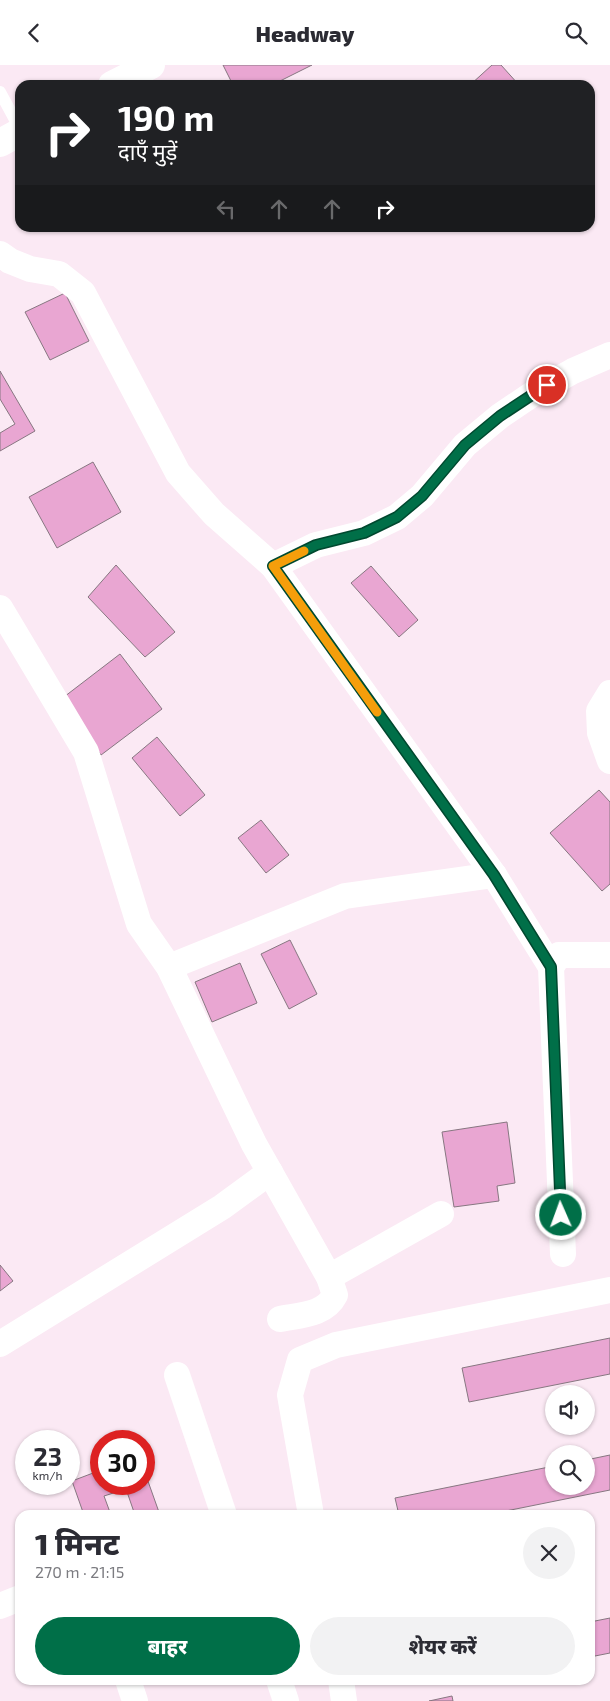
<!DOCTYPE html>
<html lang="hi">
<meta charset="utf-8">
<style>
body{margin:0;font-family:"Exo 2","Noto Sans Devanagari",sans-serif;background:#f2f2f3;color:#2b2b33;height:100vh;display:flex;flex-direction:column;font-size:19px;white-space:nowrap}
*{box-sizing:border-box;margin:0}
p{font-size:16px;color:#7c7c81}
.icon{flex:none;width:28px;height:28px;fill:none;stroke:currentColor;stroke-width:2;stroke-linecap:round;stroke-linejoin:round}
.map{position:relative;flex:1;overflow:hidden}
.drawer{position:absolute;left:15px;top:1445px;width:580px;height:175px;display:flex;flex-direction:column;background:#fff;border-radius:15px;box-shadow:0 1px 4px #0004}
.drawer>*{flex:none}
.banner{position:absolute;left:15px;top:15px;width:580px;height:152px;border-radius:15px;box-shadow:0 1px 4px #0004;background:#202124;color:#fff;overflow:hidden}
.tools{position:absolute;left:545px;top:1320px;display:grid;gap:10px}
.tools a{display:grid;place-items:center;width:50px;height:50px;border-radius:50%;background:#fff;box-shadow:0 1px 4px #0004;font-size:25px}
.speed{position:absolute;left:15px;top:1365px;display:flex;gap:10px;font-size:25px;font-weight:700;text-align:center}
.speed>*{display:grid;place-content:center;width:65px;height:65px;border-radius:50%;background:#fff;box-shadow:0 1px 4px #0004;line-height:1}
.speed small{font-size:12px;font-weight:400}
.speed .limit{border:8px solid #d22;background:#fff;color:#111}
.pin{position:absolute;display:grid;place-items:center;width:42px;height:42px;color:#fff;margin:-21px;border:2px solid #fff;border-radius:50%;box-shadow:0 1px 5px #0007}
.me{position:absolute;width:55px;margin:-28px;rotate:358deg;stroke-linejoin:round;filter:drop-shadow(0 0 4px #0008)}
.turn{display:flex;align-items:center;gap:18px;height:105px;padding:0 20px;font-size:22px}
.turn .icon{width:65px;height:65px;stroke-width:2.5}
.turn b{display:block;font-size:35px;line-height:42px}
.lanes{display:flex;align-items:center;height:48px;padding:0 20px;background:#0003;justify-content:center;gap:25px;direction:ltr}
.lanes .off{opacity:.35}
.round{display:grid;place-items:center;flex:none;width:52px;height:52px;border-radius:26px;background:#f2f2f3}
.overview{display:flex;align-items:center;justify-content:space-between;height:85px;padding:0 20px}
h1{font-size:30px;font-weight:800;line-height:38px}
.button{display:flex;gap:10px;margin-top:auto;padding:10px 20px}
.button a{flex:1;height:58px;border-radius:30px;background:#006f48;color:#fff;font-size:20px;font-weight:800;line-height:58px;text-align:center}
.button a+a{background:#f2f2f3;color:#2b2b33}
header{display:flex;justify-content:space-between;align-items:center;height:65px;padding:0 20px;background:#fff;font-size:22px;font-weight:800}
.map>svg:first-child{display:block}
</style>
<header><svg class="icon" aria-label="back" viewBox="0 0 24 24"><path d="M15 5l-7 7 7 7"/></svg>Headway<svg class="icon" aria-label="search" viewBox="0 0 24 24"><circle cx="10" cy="10" r="6"/><path d="M15 15l6 6"/></svg></header>
<div class="map">
<svg width="610" height="1636" viewBox="0 0 610 1636">
<rect width="100%" height="100%" fill="#fbe9f4"/>
<!-- building -->
<g fill="#e9a6d2" stroke="#877781">
<polygon points="223,0 312,0 272,20 233,20"/>
<polygon points="492,0 501,0 519,20 470,20"/>
<polygon points="65,228 89,276 50,295 25,247"/>
<polygon points="0,306 35,366 0,386 0,368 15,359 0,334"/>
<polygon points="93,397 121,447 57,483 29,432"/>
<polygon points="116,500 175,567 145,592 88,532"/>
<polygon points="371,501 418,555 399,572 351,518"/>
<polygon points="120,589 162,644 101,690 60,635"/>
<polygon points="157,672 205,730 180,751 132,693"/>
<polygon points="599,725 610,737 610,819 602,826 550,768"/>
<polygon points="261,755 289,790 266,808 238,773"/>
<polygon points="290,875 317,929 289,944 261,889"/>
<polygon points="240,898 257,938 212,957 195,917"/>
<polygon points="507,1057 515,1118 497,1121 499,1136 454,1142 442,1067"/>
<polygon points="0,1200 13,1216 0,1226"/>
<polygon points="610,1273 610,1309 469,1337 462,1303"/>
<polygon points="610,1390 610,1425 486,1450 399,1450 395,1433 554,1401 554,1421 586,1421 586,1395"/>
<polygon points="101,1405 101,1419 144,1419 144,1405 160,1450 135,1450 126,1424 104,1431 111,1450 84,1450 72,1416"/>
<polygon points="610,1553 610,1588 590,1592 590,1557"/>
<polygon points="452,1631 453,1636 429,1636"/>
</g>
<g fill="none" stroke-linecap="round" stroke-linejoin="round">
<!-- lane -->
<polyline stroke="#fff" stroke-width="12" points="0,27 20,64"/>
<!-- street -->
<g stroke="#fff" stroke-width="26">
<polyline points="0,189 10,196 30,204 59,209 83,228 178,408 214,449 273,501 494,810 551,902 563,1189"/>
<polyline points="273,501 316,480 364,468 397,452 422,431 465,380 500,351 534,328 573,306 610,290"/>
<path d="M0,543L86,687L139,859L169,902L254,1079L329,1212L335,1230C325,1250 300,1250 280,1254"/>
<polyline points="610,628 599,646 600,668 610,696"/>
<polyline points="169,902 345,831 494,810"/>
<polyline points="551,902 559,890 610,890"/>
<polyline points="329,1212 441,1149"/>
<polyline points="0,1279 222,1142 270,1107"/>
<polyline points="177,1310 224,1450"/>
<polyline points="311,1450 290,1330 300,1295 336,1280 610,1225"/>
<polyline points="0,1541 20,1533"/>
<polyline points="128,1615 135,1636"/>
<polyline points="279,1615 286,1636"/>
<polyline points="341,1615 344,1636"/>
</g>
<!-- secondary -->
<g stroke="#fff" stroke-width="28">
<polyline points="112,20 151,0"/>
<polyline points="0,78 20,67"/>
</g>
</g>
<g fill="none" stroke-linecap="round" stroke-linejoin="round">
<!-- route casing -->
<g stroke="#00482f" stroke-width="12">
<polyline id="route" points="547,320 500,351 465,380 422,431 397,452 364,468 316,480 273,501 494,810 551,902 561,1150"/>
</g>
<!-- route -->
<use href="#route" stroke="#006f48" stroke-width="9"/>
<!-- slow -->
<polyline stroke="#f59e0b" stroke-width="9" points="304,486 273,501 377,647"/>
</g>
</svg>
<div class="tools">
<a><svg class="icon" aria-label="sound" viewBox="0 0 24 24"><path d="M4 9h4l5-4v14l-5-4H4zM17 9q2 3 0 6"/></svg></a>
<a><svg class="icon" aria-label="search" viewBox="0 0 24 24"><circle cx="10" cy="10" r="6"/><path d="M15 15l6 6"/></svg></a>
</div>
<div class="speed"><div>23<small>km/h</small></div><div class="limit">30</div></div>
<div class="pin" style="left:547px;top:320px;background:#d93025"><svg class="icon" aria-label="arrive" viewBox="0 0 24 24"><path d="M6 21V4h12l-3 4 3 4H6"/></svg></div>
<svg class="me" style="left:561px;top:1150px" viewBox="-20 -20 40 40"><circle r="17" fill="#006f48" stroke="#fff" stroke-width="3"/><path d="M0-11L8 9 0 5-8 9z" fill="#fff"/></svg>
<div class="banner">
<div class="turn"><svg class="icon" aria-label="right" viewBox="0 0 24 24"><path d="M7 20v-9h11M14 6l5 5-5 5"/></svg><div><b>190 m</b>दाएँ मुड़ें</div></div>
<div class="lanes"><svg class="icon off" aria-label="left" viewBox="0 0 24 24"><path d="M17 20v-9H6M10 6l-5 5 5 5"/></svg><svg class="icon off" aria-label="ahead" viewBox="0 0 24 24"><path d="M12 20V5M6 11l6-6 6 6"/></svg><svg class="icon off" aria-label="ahead" viewBox="0 0 24 24"><path d="M12 20V5M6 11l6-6 6 6"/></svg><svg class="icon" aria-label="right" viewBox="0 0 24 24"><path d="M7 20v-9h11M14 6l5 5-5 5"/></svg></div>
</div>
<section class="drawer">
<div class="overview"><div><h1>1 मिनट</h1><p>270 m · 21:15</p></div><a class="round"><svg class="icon" aria-label="close" viewBox="0 0 24 24"><path d="M6 6l12 12M18 6L6 18"/></svg></a></div>
<div class="button"><a>बाहर</a><a>शेयर करें</a></div>
</section>
</div>
